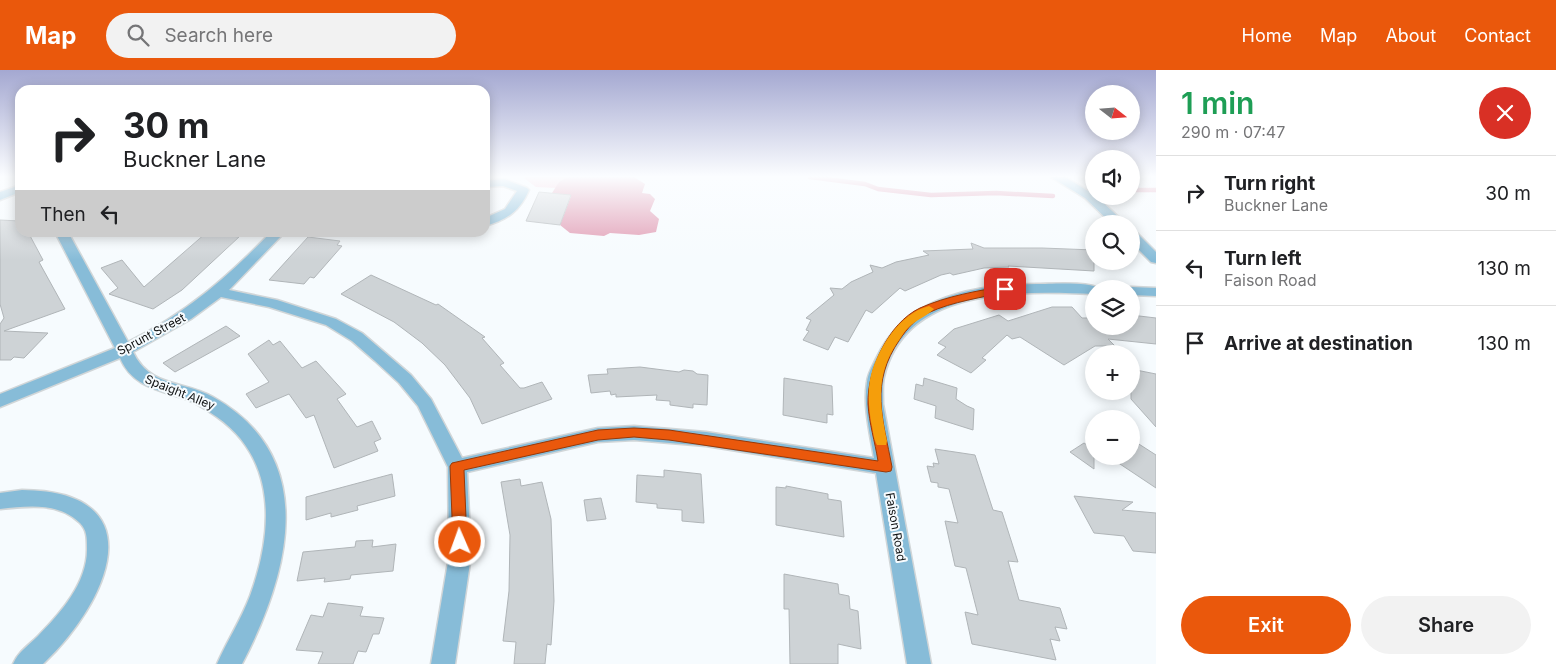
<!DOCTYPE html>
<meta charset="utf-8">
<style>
body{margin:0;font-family:Inter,sans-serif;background:#f2f2f2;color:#202124;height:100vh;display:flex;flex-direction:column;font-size:19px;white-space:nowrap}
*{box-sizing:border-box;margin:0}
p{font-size:16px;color:#757577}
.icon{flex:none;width:28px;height:28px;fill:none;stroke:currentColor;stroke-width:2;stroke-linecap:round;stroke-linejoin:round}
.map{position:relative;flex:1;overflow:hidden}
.details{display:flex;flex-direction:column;background:#fff;width:400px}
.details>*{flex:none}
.banner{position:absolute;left:15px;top:15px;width:475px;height:152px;border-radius:15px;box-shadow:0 2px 12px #0003;background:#fff;color:#202124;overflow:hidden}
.needle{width:32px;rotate:107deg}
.tools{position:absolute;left:1085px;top:15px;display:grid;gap:10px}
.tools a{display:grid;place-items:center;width:55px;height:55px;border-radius:50%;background:#fff;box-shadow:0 2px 12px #0003;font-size:25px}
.pin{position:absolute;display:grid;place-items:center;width:42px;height:42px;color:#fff;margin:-21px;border-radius:10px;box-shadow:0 2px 8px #0006}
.me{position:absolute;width:55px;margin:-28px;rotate:358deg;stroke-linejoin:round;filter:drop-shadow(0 0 4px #0008)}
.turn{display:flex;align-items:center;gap:18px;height:105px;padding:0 25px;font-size:22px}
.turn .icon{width:65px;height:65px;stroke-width:2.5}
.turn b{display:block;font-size:35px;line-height:42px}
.then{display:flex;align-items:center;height:48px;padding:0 25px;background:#0003;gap:10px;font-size:19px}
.round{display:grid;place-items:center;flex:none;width:52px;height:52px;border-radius:26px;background:#f2f2f2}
.summary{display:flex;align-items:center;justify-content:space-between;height:85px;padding:0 25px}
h1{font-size:30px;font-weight:600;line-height:38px;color:#1e9e55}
.cta{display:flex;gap:10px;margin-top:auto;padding:10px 25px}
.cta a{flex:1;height:58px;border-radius:30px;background:#ea580c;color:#fff;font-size:20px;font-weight:600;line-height:58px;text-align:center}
.cta a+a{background:#f2f2f2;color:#202124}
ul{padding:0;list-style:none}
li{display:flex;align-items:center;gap:15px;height:75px;padding:0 25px;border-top:1px solid #e0e0e0}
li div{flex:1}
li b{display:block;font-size:19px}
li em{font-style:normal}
header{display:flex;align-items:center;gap:30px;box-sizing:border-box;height:70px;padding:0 25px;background:#ea580c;color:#fff}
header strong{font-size:24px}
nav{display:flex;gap:28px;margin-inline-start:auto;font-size:18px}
.search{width:350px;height:45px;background:#f2f2f2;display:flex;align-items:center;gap:12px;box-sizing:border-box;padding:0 18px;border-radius:28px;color:#757577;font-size:19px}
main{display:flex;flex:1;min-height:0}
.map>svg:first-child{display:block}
</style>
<header>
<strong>Map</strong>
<div class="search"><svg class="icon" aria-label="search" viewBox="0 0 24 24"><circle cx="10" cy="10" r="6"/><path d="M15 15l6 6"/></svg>Search here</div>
<nav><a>Home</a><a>Map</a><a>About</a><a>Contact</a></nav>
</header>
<main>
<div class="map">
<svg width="1156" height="594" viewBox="0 0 1156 594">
<rect width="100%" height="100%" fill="#f6fbfe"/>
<!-- green -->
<polygon fill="#f7c0d2" points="526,107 567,107 559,112 556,118 536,117 524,108"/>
<!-- water -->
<polygon fill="#df96af" points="567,107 634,107 645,114 642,123 650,124 655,129 650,141 659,149 656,162 639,165 610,163 604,166 570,163 560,155 571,126 552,123 559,112"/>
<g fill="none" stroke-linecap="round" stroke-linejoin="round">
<!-- stream -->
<g stroke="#df96af" stroke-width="4.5">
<polyline points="810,107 865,114 878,119 931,125 996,123 1053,126"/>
<polyline points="1131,120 1156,120"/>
</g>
</g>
<!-- building -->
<g fill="#ced3d6" stroke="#b0b5b8">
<polygon points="539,122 571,125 560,155 526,151"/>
<polygon points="0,150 20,151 20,162 28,162 43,190 39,192 65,239 4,261 48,263 24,288 14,287 11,290 0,290 0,254 4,248 0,234"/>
<polygon points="206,163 239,167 182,220 153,239 109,224 118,218 101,198 122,190 144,217"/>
<polygon points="308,167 340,171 337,175 342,176 314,208 310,207 304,214 269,210"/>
<polygon points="971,173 984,178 1042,178 1094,180 1094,201 1008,196 1009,197 984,198 953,205 950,203 941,205 905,221 900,218 872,243 866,240 848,272 835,267 828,280 803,270 809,261 806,260 811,250 806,248 834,225 830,218 842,219 851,212 873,202 870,195 882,198 896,192 929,185 923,181 973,179"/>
<polygon points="371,205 436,235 438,234 485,267 482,268 504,293 500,295 520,318 524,318 542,312 552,329 482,354 470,328 445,295 422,273 394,252 341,224"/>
<polygon points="1052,237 1072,237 1082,248 1094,248 1094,256 1131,256 1131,245 1156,248 1156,274 1108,269 1115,276 1095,276 1064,295 1020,267 1012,269 1007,265 982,288 986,290 971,303 937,285 946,277 938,273 954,259 999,245 1008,251"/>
<polygon points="226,256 240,266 175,302 163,293"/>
<polygon points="269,270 273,275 280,271 302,298 316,291 346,324 337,329 357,357 372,351 381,369 374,372 378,381 334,398 314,345 306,348 289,324 256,338 246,324 269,312 248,284"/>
<polygon points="640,297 679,302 684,300 693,301 697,304 708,305 707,335 693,334 693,338 670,335 670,331 656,330 657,325 616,327 616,324 611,325 610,321 591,323 588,305 608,304 607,299"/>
<polygon points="1131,299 1156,304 1156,357 1131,329"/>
<polygon points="784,308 832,316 833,345 827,344 827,353 783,345"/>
<polygon points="924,308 957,318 956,329 967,336 974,339 973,360 935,348 936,336 914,329 916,314 923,316"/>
<polygon points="1131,369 1156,385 1156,418 1108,386 1131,386"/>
<polygon points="1084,373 1094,379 1094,399 1070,382"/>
<polygon points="935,379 975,385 993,440 1002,442 1018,492 1008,491 1019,530 1060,538 1067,559 1055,557 1060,571 1050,569 1056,590 972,574 965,542 978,545 966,498 955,496 945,451 958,453 949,419 938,417 938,413 931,412 927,396 934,397 933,393 939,394"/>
<polygon points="664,400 701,404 704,453 682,451 682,440 657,438 657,434 636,432 637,405 664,407"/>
<polygon points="392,404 395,426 357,436 358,440 331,447 331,443 306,450 306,427"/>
<polygon points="520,409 521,416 542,412 551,449 554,531 551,575 547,574 545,594 514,594 516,572 503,571 509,521 510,465 501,412"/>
<polygon points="786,416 828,424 828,429 841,431 844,467 776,455 776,417 786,418"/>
<polygon points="1074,426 1133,432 1122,440 1156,443 1156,483 1133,481 1124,466 1094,463"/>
<polygon points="601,428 606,449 587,451 584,430"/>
<polygon points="373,470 372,477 396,474 393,501 351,505 350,509 342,510 324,512 325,508 297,511 303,482 355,477 356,471"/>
<polygon points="784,504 838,514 839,524 849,526 850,539 858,541 861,579 838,574 838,594 790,594 789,539 784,539"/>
<polygon points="328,533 363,537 360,546 384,548 379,564 373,564 366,582 358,581 353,594 318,594 323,582 296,580 311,545 323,547"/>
</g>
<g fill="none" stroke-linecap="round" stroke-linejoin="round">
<!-- minor casing -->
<g stroke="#d1d6d8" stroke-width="3">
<g id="minor">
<polygon points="1051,107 1065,107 1093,124 1094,126 1096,126 1126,154 1112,154 1085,128"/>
<path d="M504,109L527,118L529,120C520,141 507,150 485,156V148L505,139L517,121L503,116L485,117V111Z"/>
<polygon points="20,115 20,122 0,130 0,122"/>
<polygon points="1131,161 1136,162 1156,182 1156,193 1151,192 1131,172"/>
<path d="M55,162H68L128,272C184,245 228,207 271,162H285L229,220L277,230L336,249L362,263L411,305L431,329L462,388L598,358L634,356L706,362L874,388C870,363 863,337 867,312C868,303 873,295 877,287C905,227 975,214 1037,214C1050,214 1091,211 1100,219H1094V224C1021,221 905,216 884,307C882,316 883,325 883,334L931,594H907L876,403L706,376L634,370L598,372L467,402L471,486L455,594H431L449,486L448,397L418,336L399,313L375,291L352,271L326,255L269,237L221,227L191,249L133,282C150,318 183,310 213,327C321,387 289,504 242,594H217C227,571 241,550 250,526C273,463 278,390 217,347C208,341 199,334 188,330C160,320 133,318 120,288L0,337V324L115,278Z"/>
<polygon points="1131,217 1156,218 1156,226 1131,225 1131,219 1125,219"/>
<path d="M22,420C158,421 108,533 43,594H13C18,582 29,575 38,566C61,543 88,512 87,478C87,468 87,460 80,453C58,432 28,436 0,439V423Z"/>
</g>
</g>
<!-- minor -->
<use href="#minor" fill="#87bcd8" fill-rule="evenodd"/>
</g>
<!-- sky -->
<linearGradient id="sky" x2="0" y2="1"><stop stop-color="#a4a8d1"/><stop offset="0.56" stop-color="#fbfdff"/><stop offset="1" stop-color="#fbfdff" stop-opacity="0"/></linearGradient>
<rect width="1156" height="190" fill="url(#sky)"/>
<!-- route -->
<path fill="#ea580c" stroke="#983908" d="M1005,216L1009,217V221C982,228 953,231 928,243C916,248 907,259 900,269C869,314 883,348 892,397L891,401L886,402L669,370L634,367L598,370L464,400L467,472L465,476L460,478L455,476L453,472L450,396L452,393L598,360L634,358L669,360L878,391C875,372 869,353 868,334C867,301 888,253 920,238C947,226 977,221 1005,216Z"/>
<!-- slow -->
<path fill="#f59e0b" d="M929,236L934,239C927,246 916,250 909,257C904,261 901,268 897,273C875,306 880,335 887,371L886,375H877C873,368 873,359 871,352C869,337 867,321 871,305C878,278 900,243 929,236Z"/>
<g text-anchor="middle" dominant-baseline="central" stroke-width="4" stroke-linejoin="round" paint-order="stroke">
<!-- street labels -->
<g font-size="12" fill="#0f1112" stroke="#f6fbfe">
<text transform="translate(151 264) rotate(-28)">Sprunt Street</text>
<text transform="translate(180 322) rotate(22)">Spaight Alley</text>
<text transform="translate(896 457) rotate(80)">Faison Road</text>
</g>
</g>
</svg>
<div class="tools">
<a><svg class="needle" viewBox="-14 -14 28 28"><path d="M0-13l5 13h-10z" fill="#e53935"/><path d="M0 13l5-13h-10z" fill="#757577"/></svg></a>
<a><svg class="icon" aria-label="sound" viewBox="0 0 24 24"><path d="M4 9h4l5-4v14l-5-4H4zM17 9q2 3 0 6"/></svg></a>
<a><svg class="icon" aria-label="search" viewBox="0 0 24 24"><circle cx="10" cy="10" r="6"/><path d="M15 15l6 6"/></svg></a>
<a><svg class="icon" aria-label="layers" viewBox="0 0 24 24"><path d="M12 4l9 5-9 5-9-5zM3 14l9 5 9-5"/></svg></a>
<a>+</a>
<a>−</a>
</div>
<div class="pin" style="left:1005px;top:219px;background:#d93025"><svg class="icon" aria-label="arrive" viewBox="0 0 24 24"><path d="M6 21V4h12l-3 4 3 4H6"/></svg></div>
<svg class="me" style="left:460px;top:472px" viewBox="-20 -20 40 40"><circle r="17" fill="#ea580c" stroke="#fff" stroke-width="3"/><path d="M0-11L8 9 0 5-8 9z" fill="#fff"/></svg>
<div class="banner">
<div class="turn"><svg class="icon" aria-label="right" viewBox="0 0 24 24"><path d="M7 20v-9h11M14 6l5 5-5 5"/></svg><div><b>30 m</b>Buckner Lane</div></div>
<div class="then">Then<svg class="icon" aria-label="left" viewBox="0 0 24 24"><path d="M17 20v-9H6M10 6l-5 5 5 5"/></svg></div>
</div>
</div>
<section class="details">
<div class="summary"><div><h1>1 min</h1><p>290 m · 07:47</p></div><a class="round" style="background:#d93025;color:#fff"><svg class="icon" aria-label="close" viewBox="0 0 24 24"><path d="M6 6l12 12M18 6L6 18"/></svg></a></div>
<ul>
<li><svg class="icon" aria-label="right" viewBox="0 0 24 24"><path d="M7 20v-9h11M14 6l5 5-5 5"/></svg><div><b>Turn right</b><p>Buckner Lane</p></div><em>30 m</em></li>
<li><svg class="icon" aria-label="left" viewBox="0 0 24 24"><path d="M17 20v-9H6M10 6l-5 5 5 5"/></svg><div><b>Turn left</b><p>Faison Road</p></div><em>130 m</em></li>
<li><svg class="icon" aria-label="arrive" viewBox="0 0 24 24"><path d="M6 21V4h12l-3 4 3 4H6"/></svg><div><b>Arrive at destination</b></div><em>130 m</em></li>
</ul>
<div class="cta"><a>Exit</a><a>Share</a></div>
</section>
</main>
